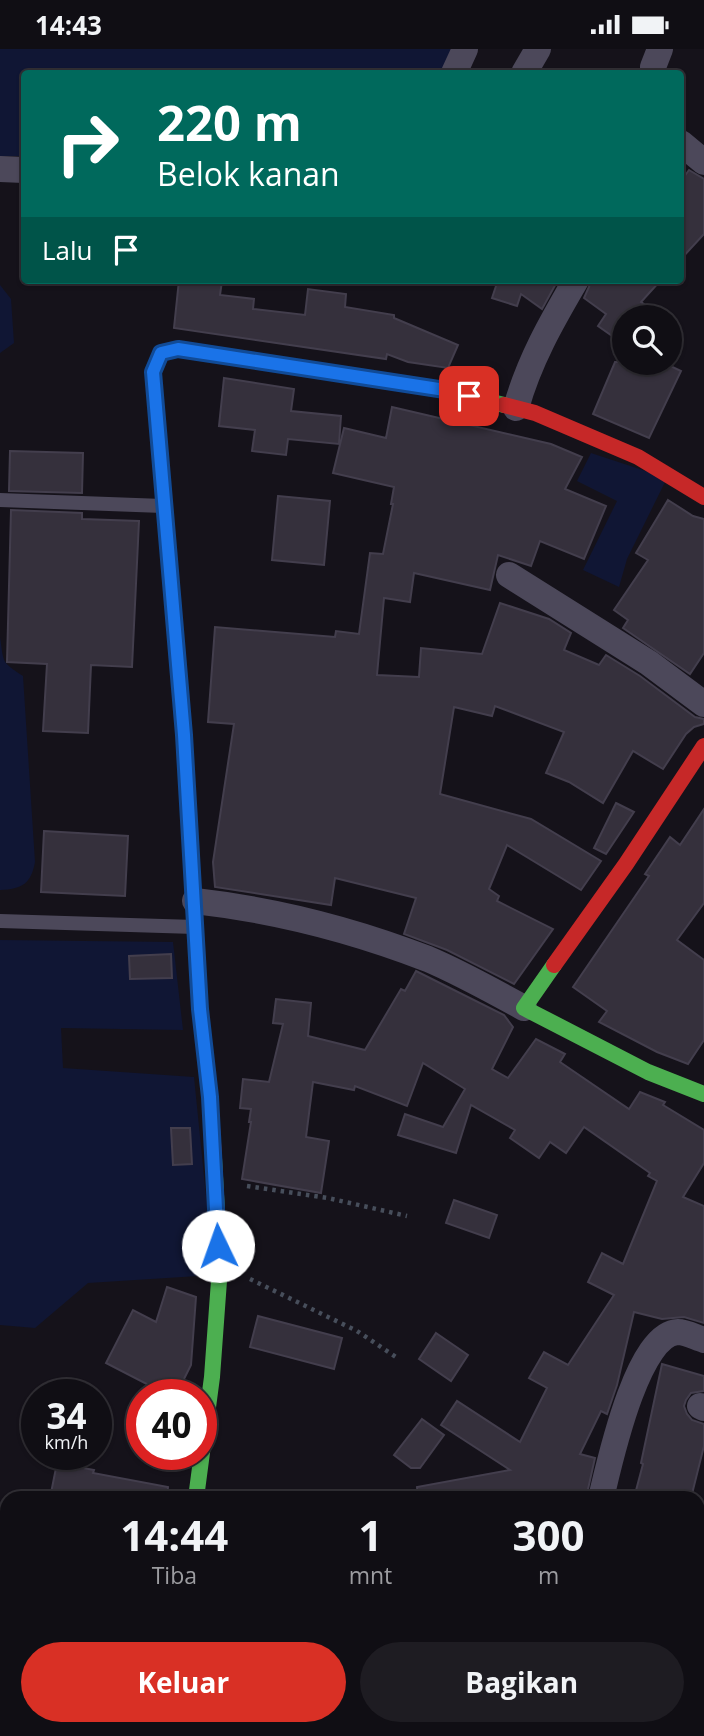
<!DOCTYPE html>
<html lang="id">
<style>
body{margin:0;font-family:"Open Sans",sans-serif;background:#1e1c22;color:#f1f3f6;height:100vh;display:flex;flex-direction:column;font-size:26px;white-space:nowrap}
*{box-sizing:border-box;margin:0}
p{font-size:23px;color:#9c9ca0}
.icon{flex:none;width:38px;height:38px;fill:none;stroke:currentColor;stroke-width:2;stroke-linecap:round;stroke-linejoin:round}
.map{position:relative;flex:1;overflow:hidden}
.side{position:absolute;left:0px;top:1442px;width:705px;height:245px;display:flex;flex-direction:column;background:#100e14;border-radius:21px 21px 0 0;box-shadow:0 2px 5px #0004,0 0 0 2px #302e34}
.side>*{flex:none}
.banner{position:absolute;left:21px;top:21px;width:663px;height:214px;border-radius:7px;box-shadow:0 2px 5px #0004,0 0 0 2px #302e34;background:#00695c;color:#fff;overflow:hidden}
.fabs{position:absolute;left:612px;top:256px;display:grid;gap:14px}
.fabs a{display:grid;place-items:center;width:70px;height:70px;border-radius:50%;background:#100e14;box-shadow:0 2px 5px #0004,0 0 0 2px #302e34;font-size:35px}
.speed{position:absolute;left:21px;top:1330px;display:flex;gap:14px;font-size:35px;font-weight:700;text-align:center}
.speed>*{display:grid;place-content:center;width:91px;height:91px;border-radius:50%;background:#100e14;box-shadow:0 2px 5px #0004,0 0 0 2px #302e34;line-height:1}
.speed small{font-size:18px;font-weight:400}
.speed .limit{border:10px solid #d22;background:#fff;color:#111}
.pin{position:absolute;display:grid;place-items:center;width:60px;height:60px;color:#fff;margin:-30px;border-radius:14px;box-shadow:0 4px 10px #0006}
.me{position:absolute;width:77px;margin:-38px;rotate:357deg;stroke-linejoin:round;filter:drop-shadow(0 0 5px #0008)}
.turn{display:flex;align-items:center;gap:24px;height:147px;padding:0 21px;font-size:32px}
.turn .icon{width:91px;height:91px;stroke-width:2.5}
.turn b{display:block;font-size:49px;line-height:60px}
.then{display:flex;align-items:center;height:66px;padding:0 21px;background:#0003;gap:14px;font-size:26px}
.eta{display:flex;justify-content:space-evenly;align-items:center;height:119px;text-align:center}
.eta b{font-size:42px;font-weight:700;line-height:49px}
.primary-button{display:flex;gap:14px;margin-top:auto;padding:14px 21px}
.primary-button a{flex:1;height:80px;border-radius:42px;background:#d93025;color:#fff;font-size:28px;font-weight:700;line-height:80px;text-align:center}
.primary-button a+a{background:#1e1c22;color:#f1f3f6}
.status{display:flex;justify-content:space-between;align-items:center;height:49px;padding:0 35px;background:#100e14;direction:ltr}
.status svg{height:19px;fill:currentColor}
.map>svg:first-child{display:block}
</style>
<div class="status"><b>14:43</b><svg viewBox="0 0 49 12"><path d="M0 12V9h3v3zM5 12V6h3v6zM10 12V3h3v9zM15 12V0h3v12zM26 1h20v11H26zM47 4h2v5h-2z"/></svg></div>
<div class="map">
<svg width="704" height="1687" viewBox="0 0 704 1687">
<rect width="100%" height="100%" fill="#15121a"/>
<!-- water -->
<g fill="#101634">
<polygon points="0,0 451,0 442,24 24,24 24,107 0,107"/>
<polygon points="0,236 11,250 14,294 0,304"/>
<polygon points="591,404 667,429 627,510 619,538 583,521 617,452 577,432"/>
<path d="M0,588C4,615 1,612 23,627L35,813C31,835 22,840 0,841Z"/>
<polygon points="0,891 173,893 183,981 61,979 63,1019 194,1028 214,1226 88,1234 35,1279 0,1276"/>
</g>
<!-- building -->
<g fill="#35303c" stroke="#433e4d" stroke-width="2">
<polygon points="689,121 704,130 704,185 681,210 681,132"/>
<polygon points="179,231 222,232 220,246 254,250 253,260 305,266 308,240 346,245 345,258 394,266 394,269 458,296 448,319 408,313 387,305 386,310 174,279"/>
<polygon points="498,231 558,231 542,260 521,245 517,257 492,249"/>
<polygon points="592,231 661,231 641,253 663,268 625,268 625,296 598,277 606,265 584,249"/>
<polygon points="615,313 662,313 681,322 649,389 593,365"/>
<polygon points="224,329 294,340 291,362 341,367 339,395 288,390 286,406 252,402 255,381 219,377"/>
<polygon points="392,358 551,395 582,408 565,440 606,457 584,510 540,492 531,517 498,506 490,541 414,524 410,553 384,549 377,626 419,628 421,599 482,605 500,554 549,570 571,584 564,601 599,616 606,606 640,627 695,668 704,670 704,675 694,678 686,685 663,720 633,702 603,754 569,733 546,724 564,683 495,657 492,667 454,658 440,745 531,770 601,812 581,841 507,796 489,840 499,847 497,852 553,880 514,935 447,901 404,885 416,849 335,829 331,856 215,838 213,813 234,675 208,673 215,578 335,588 336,582 359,585 370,504 383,505 393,455 391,455 394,438 333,424 344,379 386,389"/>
<polygon points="10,402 83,404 82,444 9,442"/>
<polygon points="278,447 330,452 324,516 272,511"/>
<polygon points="668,451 693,467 704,470 704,604 690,625 623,579 628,571 614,561 648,511 636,504"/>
<polygon points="11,461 82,464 82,470 139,472 132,618 91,616 88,684 43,682 47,615 7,613"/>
<polygon points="616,754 634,763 606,805 594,799"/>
<polygon points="704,760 704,854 677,891 704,911 704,991 688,1015 657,1003 599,973 607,962 573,938 649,827 645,825 670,788 680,796"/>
<polygon points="44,782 128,787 125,847 41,843"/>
<polygon points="171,905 172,929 130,930 129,907"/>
<polygon points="416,922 504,966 513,978 492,1020 508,1029 536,990 565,1005 560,1013 629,1060 640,1043 665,1053 663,1056 704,1081 704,1114 683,1148 704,1157 704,1274 684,1268 662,1270 634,1263 617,1336 607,1365 601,1362 580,1405 595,1409 586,1449 418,1449 417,1438 510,1421 441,1376 457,1352 520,1393 547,1339 529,1329 544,1303 568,1316 614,1246 588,1233 602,1204 623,1215 657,1132 648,1127 650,1124 584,1078 566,1104 550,1093 539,1109 510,1089 515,1081 471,1056 456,1104 398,1086 405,1065 443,1078 465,1040 423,1014 407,1057 355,1037 354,1041 313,1033 306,1088 329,1092 321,1144 242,1130 251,1073 249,1073 251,1060 240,1059 243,1030 269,1033 283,975 273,974 276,950 311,954 308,987 365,1001 401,940 405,942"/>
<polygon points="171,1079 190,1079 192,1115 173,1116"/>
<polygon points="454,1151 497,1166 489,1189 446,1174"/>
<polygon points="167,1238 196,1248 191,1316 176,1346 168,1346 106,1314 133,1261 156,1273"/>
<polygon points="258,1267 342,1289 334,1320 250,1298"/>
<polygon points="436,1284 468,1306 451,1332 419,1310"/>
<polygon points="662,1315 704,1327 704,1342 691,1344 686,1351 684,1357 687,1365 692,1371 704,1375 704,1397 691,1449 634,1449 643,1415 641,1414"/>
<polygon points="422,1370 444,1386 420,1419 411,1419 394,1406"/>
<polygon points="57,1414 94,1421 93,1424 168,1438 167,1449 50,1449"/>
</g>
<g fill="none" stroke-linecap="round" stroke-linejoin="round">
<!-- path -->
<g stroke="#474e5b" stroke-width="4.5" stroke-dasharray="3.5 5" stroke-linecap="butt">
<polyline points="247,1137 328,1149 407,1167"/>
<polyline points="250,1230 357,1282 396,1308"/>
</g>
<!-- lane -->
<g stroke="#4c485a" stroke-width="14">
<polyline points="0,451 163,457"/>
<polyline points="0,872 195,878"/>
<polyline points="0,1652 7,1626"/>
<polyline points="0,1666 7,1667"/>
<polyline points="70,1680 105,1687"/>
<polyline points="122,1687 123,1680"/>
<polyline points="475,1687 477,1680"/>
</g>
<!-- street -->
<g stroke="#4c485a" stroke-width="26">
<polyline points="454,24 465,0"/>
<polyline points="524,24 538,0"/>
<polyline points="653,24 653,18 660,0"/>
<polyline points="681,94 704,113"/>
<polyline points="0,120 24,121"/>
<path d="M516,359C529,312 552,272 576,231"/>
<polyline points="509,526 649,614 704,655"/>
<path d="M195,852C275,861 353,881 428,910C461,924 493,942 524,959"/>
<polyline points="700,1357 704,1359"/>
<path d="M601,1449C609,1416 637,1284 678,1283C686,1283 697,1289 704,1291"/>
<polyline points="145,1687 147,1680"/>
</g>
<!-- fast -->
<g stroke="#4caf50" stroke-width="16">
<polyline points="160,403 153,323 161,304 178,300 445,341 504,356"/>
<polyline points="554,916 524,959 648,1023 704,1045"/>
<polyline points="196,1449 212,1328 220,1218 214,1109"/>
</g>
<!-- slow -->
<polyline stroke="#ffc107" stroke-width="16" points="160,403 184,686 189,772"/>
<!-- jam -->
<g stroke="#c62828" stroke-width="16">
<polyline points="504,356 535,364 638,408 704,448"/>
<polyline points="189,772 200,960 210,1048 214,1109"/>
<polyline points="554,916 626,815 704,697"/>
</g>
</g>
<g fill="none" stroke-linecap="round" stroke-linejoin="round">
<!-- route casing -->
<g stroke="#114b97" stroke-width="18">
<polyline id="route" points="218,1197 210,1048 200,960 184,686 153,323 161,304 178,300 445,341 469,347"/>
</g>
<!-- route -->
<use href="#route" stroke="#1a73e8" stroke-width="12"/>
</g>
</svg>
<div class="fabs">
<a><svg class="icon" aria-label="search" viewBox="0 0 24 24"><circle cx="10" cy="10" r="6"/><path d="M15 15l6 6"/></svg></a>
</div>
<div class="speed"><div>34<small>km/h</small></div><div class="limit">40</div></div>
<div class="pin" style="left:469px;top:347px;background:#d93025"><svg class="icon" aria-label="arrive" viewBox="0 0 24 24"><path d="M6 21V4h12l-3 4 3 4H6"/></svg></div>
<svg class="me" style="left:218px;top:1197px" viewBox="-20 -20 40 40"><circle r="19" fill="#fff"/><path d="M0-13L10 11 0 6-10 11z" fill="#1a73e8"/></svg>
<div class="banner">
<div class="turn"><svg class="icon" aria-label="right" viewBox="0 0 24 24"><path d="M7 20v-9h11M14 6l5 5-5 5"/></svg><div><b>220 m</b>Belok kanan</div></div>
<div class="then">Lalu<svg class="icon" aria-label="arrive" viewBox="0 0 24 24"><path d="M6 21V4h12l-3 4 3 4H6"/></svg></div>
</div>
<section class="side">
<div class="eta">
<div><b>14:44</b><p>Tiba</p></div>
<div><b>1</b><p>mnt</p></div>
<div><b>300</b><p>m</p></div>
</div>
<div class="primary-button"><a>Keluar</a><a>Bagikan</a></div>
</section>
</div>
